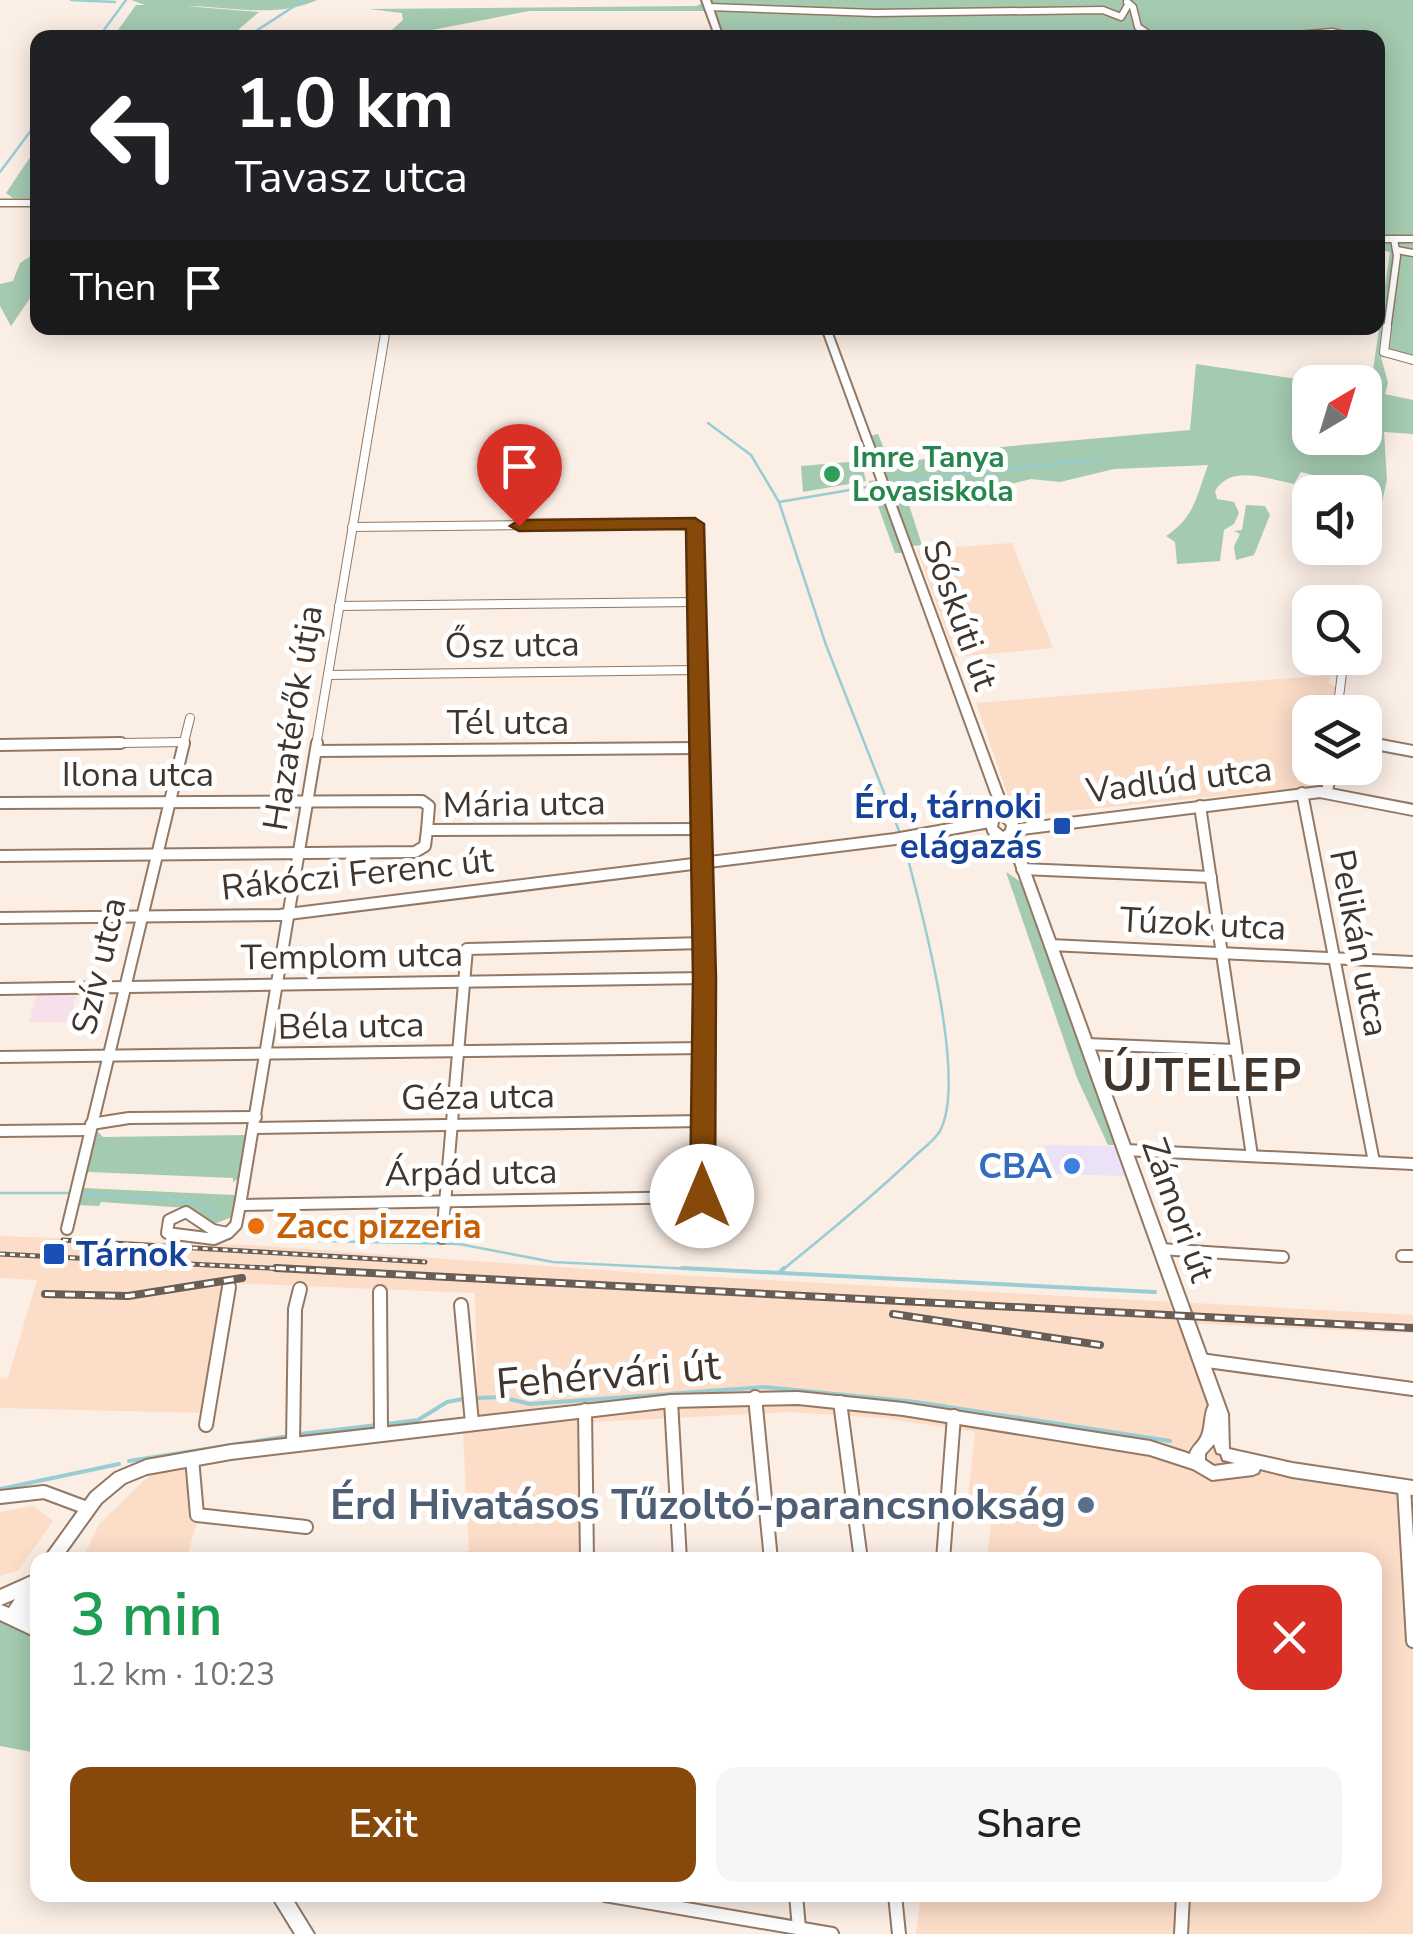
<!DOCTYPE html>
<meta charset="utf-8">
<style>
body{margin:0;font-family:"Nunito Sans",sans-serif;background:#f6f6f6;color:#202124;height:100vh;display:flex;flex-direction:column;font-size:38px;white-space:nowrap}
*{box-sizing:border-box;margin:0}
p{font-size:32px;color:#757577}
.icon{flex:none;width:55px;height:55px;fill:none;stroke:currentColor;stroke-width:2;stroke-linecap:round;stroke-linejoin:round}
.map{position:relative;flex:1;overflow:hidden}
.sheet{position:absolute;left:30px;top:1552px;width:1352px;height:350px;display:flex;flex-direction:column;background:#fff;border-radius:20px;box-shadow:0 5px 25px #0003}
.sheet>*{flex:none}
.hud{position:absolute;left:30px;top:30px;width:1355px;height:305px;border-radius:20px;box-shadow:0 5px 25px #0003;background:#202124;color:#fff;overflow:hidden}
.needle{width:65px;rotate:38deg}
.tools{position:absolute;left:1292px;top:365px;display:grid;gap:20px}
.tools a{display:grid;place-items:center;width:90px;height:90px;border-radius:20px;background:#fff;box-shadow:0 5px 25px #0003;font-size:50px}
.pin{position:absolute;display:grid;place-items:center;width:85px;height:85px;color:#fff;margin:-102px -42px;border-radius:50% 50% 50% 0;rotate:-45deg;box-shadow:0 0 10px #0007}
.pin .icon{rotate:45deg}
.me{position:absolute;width:110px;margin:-55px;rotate:0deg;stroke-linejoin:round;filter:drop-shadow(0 0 8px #0008)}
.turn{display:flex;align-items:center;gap:35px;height:210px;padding:0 40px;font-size:45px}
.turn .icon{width:130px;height:130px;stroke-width:2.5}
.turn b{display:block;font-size:70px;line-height:85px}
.then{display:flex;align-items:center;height:95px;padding:0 40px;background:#0003;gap:20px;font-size:38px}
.round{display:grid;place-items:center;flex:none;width:105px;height:105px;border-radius:20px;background:#f6f6f6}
.headline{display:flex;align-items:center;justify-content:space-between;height:170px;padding:0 40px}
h1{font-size:60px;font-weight:600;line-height:75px;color:#1e9e55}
.button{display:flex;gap:20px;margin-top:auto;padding:20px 40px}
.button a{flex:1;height:115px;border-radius:20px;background:#87490a;color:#fff;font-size:40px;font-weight:600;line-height:115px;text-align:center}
.button a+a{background:#f6f6f6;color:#202124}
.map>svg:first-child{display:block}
</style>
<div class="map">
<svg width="1413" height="1934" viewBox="0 0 1413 1934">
<rect width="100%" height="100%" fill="#fbeee5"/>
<!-- commercial -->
<polygon fill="#ece2f7" points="1044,1145 1115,1146 1125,1176 1054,1174"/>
<!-- built -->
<g fill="#fbddc8">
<polygon points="1012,543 1053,648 955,657 917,550"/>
<polygon points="1330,675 1329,683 1335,687 1334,712 1310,712 1310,768 1326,768 1324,786 1028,815 1013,810 976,703"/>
<polygon points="0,1236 251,1245 657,1274 1413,1315 1413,1333 1405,1333 1181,1323 1229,1468 1413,1492 1413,1934 916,1934 921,1895 1375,1895 1375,1560 987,1560 993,1503 968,1498 975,1432 883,1418 790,1412 578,1423 581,1560 446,1560 446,1554 469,1551 463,1432 478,1430 475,1293 227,1283 202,1413 0,1408 0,1379 8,1378 37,1280 0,1278"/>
<polygon points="200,1468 197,1522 186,1560 82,1560 99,1524 151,1474"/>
<polygon points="33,1506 53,1521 18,1571 0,1576 0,1512"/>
</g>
<!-- education -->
<polygon fill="#f7dfeb" points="37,992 77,992 70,1022 29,1022"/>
<!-- green -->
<g fill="#a4cab0">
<path d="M131,0H317C275,19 229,6 185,6L259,12L230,37H113L136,5H145Z"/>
<path d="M700,0H1413V360L1381,357L1388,383L1385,394L1413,400V434L1384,432L1387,480L1374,536L1365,542V492L1326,488L1327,479L1301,472L1294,484C1267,479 1231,464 1215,491L1217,499L1234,502L1239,513L1234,524L1224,530L1220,561L1177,564L1175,542L1166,536C1195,517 1196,497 1208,465L1114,469L1060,482L1031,479L1011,484L961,483L957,493L911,494L909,505L922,545L902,547L903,553H895L869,481L885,479L870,436L878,434L891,466L967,450L1190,430L1196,364L1318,382H1310V438H1365V391H1370L1390,252L1378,249V38H715L704,11H529L391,38L385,36L403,20L402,13L369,9L696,6L701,4Z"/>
<polygon points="37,147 37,199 13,198 6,193"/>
<polygon points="37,252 37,288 11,326 0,306 0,284 13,281 20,263"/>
<polygon points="861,461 866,481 803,492 801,466"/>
<polygon points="1246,505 1265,506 1270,515 1254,555 1236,560 1234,546 1240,534 1234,531 1242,530"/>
<polygon points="1006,872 1021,882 1117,1145 1108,1145 1077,1078"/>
<polygon points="95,1129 103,1137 247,1135 241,1177 233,1182 233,1178 89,1172 84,1175"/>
<polygon points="83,1188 234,1195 236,1196 232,1217 214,1224 188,1208 101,1202 99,1206 77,1205"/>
<polygon points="0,1620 37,1640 37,1753 0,1746"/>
</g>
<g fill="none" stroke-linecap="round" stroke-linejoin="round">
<!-- stream-far1 -->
<g stroke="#99cdd4" stroke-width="2.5">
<polyline points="71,0 115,2"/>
<polyline points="98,38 126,0"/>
<polyline points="245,38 304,0"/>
<polyline points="0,172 38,121"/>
<polyline points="708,423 751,455 779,502 826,645 901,836"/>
<polyline points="887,483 1099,459"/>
<polyline points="779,502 879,485"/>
<polyline points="0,1193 70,1193"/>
<polyline points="82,1194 195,1201 218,1215"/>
<polyline points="320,1241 459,1244 553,1262 733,1271"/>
<path d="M781,1271C827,1234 872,1197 915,1156C923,1148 936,1140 941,1129C967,1074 920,905 904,844"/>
</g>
<!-- stream -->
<g stroke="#99cdd4" stroke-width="4">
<polyline points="682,1268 1155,1292"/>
<polyline points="780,1272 784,1268"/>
<polyline points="477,1398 501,1397 530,1404 765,1387 916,1402 1170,1441"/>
<polyline points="387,1424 418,1420 447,1402 463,1399"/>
<polyline points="300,1434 377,1425"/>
<polyline points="129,1461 289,1436"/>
<polyline points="0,1489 119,1464"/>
</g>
<!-- minor-far3 casing -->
<g stroke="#937864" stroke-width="9">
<g id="minor-far3">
<polyline points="1127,2 1133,7 1138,27 1154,38"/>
<polyline points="709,7 875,13 1103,10 1121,17 1128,5"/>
<polyline points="1297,35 1332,32 1358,38"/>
<polyline points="0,203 38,203"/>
<polyline points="1378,239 1413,239"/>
<polyline points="1397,250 1413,253"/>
<polyline points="1387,330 1397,256 1394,239"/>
</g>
</g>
<!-- minor-far2 casing -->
<g stroke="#937864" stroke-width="10">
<g id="minor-far2">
<polyline points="1387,327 1384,352 1413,360"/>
<polyline points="352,527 695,523 700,746"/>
<polyline points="339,606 697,602"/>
<polyline points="328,675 697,670"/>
<polyline points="1337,712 1344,658"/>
<polyline points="1365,742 1384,746"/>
<polyline points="0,745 184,742"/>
<polyline points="183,746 190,718"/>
<polyline points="316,746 386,328"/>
</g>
</g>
<!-- minor-far1 casing -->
<g stroke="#937864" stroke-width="14">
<g id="minor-far1">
<polyline points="1370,743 1413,751"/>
<polyline points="0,745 121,743"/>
<polyline points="316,751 700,748"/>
<polyline points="1327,792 1331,768"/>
<polyline points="1302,793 1374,1162"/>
<polyline points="0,803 422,801 429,806 427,830"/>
<polyline points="1200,806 1252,1156"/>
<polyline points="1013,830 1320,792 1413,810"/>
<polyline points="0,856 415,852 425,846 427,830 702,829"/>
<polyline points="1022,869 1211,877"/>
<polyline points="0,918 280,915 895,839 989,822"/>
<polyline points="1050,945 1413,962"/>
<polyline points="0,989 705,978"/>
<polyline points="1086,1044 1236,1050"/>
<polyline points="0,1057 704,1048"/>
<polyline points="91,1124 129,1118 256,1117"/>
<polyline points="254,1128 702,1121"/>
<polyline points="0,1131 89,1130"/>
<polyline points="1125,1150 1413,1164"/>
<polyline points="240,1205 702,1197 705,978 700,743"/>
<polygon points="186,1212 213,1230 228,1233 214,1239 167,1233 169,1220"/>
<polyline points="67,1229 184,743"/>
<polyline points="228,1233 236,1225 240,1205 317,743"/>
<polyline points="442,1238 467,949 704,943"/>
<polyline points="1160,1249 1283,1257"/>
<polyline points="1402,1256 1413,1256"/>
</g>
</g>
<!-- minor casing -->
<g stroke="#937864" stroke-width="16">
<g id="minor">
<polyline points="380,1292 381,1433"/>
<polyline points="461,1305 472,1423"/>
<polyline points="1200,1360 1413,1389"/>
<polyline points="755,1397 771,1560"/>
<polyline points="671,1401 680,1560"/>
<polyline points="840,1402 861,1560"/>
<polyline points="585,1410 587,1560"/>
<polyline points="206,1425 229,1287"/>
<polyline points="293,1444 295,1309 300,1289"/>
<polyline points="192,1458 197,1515 306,1527"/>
<polyline points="1404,1487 1413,1641"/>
<polyline points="0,1497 44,1492 87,1508"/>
<polyline points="943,1560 954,1416"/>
<polyline points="605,1895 832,1934"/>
<polyline points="796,1895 799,1928"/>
<polyline points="895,1895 899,1934"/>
<polyline points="1181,1934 1183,1895"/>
</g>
</g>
<!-- major casing -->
<g stroke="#937864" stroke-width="4">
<g id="major">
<polygon points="702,0 710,0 723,38 716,38"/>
<path d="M822,328H830L1008,808L1018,822L1016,833L1228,1414L1229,1449L1292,1463L1413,1481V1495L1292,1477L1260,1469L1258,1473L1253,1475L1212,1480L1193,1469L1150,1455L903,1415L798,1404L671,1407L231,1459L147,1474L125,1483L101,1503L60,1560H43L91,1493L115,1473L146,1460L231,1445L671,1395L798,1392L903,1403L1150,1441L1190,1454C1192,1446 1199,1443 1202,1435C1206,1425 1204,1414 1209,1405L1007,840L993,838C983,829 985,816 998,812ZM1001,820L1007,825L1006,830L1003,832L997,827L998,822ZM1214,1444L1217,1453L1221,1454L1223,1460L1235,1463L1214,1466L1205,1460V1454Z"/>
<path d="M38,1573V1638L0,1620V1590ZM15,1599L9,1608L1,1605Z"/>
<polygon points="271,1895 290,1895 314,1934 295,1934"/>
</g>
</g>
<!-- minor-far3 -->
<use href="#minor-far3" stroke="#fff" stroke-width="6"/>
<!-- minor-far2 -->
<use href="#minor-far2" stroke="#fff" stroke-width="8"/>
<!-- minor-far1 -->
<use href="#minor-far1" stroke="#fff" stroke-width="10"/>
<!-- minor -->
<use href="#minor" stroke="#fff" stroke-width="12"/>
<!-- major -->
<use href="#major" fill="#fff" fill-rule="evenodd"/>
<!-- rail-far1 casing -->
<g stroke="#695d54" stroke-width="5">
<g id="rail-far1">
<polyline points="63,1240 425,1262"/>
<polyline points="0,1254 324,1271"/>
</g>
</g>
<!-- rail casing -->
<g stroke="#695d54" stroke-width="8">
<g id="rail">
<polyline points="276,1268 1413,1328"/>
<polyline points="45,1294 128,1296 242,1278"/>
<polyline points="893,1314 1100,1345"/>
</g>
</g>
<!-- rail-far1 -->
<use href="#rail-far1" stroke="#fff" stroke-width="2.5" stroke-dasharray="5" stroke-linecap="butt"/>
<!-- rail -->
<use href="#rail" stroke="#fff" stroke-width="4" stroke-dasharray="10" stroke-linecap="butt"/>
</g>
<!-- route -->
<polygon fill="#87490a" stroke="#582f06" stroke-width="2.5" points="695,518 704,524 716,978 715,1196 711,1204 693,1204 690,1196 693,978 686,529 519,531 510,526 519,520"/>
<!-- markers -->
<circle fill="#2e9e5b" stroke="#fff" stroke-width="4" cx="832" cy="474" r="10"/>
<g fill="#1a4fb4" stroke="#fff" stroke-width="4">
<rect x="1052" y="816" width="20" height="20" rx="5"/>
<rect x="42" y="1242" width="24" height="24" rx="5"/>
</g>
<circle fill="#3f7fe0" stroke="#fff" stroke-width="4" cx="1072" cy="1166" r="10"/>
<circle fill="#e8710a" stroke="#fff" stroke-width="4" cx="256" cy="1226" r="10"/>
<circle fill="#5c6f8a" stroke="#fff" stroke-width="4" cx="1086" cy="1505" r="10"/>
<g text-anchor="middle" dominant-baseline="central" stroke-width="10" stroke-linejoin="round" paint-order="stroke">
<!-- far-leisure labels -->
<g font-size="30" font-weight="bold" fill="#27864d" stroke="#fff" text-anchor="start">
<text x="852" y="457">Imre Tanya<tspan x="852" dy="34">Lovasiskola</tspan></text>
</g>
<!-- street labels -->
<g font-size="35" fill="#41352c" stroke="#fff">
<text transform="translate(960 615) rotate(70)">Sóskúti út</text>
<text transform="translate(512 645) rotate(-1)">Ősz utca</text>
<text transform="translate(293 718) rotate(-81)">Hazatérők útja</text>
<text x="508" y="722">Tél utca</text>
<text x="138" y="774">Ilona utca</text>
<text transform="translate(1179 780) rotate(-7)">Vadlúd utca</text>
<text transform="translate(524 804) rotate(-1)">Mária utca</text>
<text transform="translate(357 874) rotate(-6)">Rákóczi Ferenc út</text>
<text transform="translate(1203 924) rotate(3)">Túzok utca</text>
<text transform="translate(1359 943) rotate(79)">Pelikán utca</text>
<text transform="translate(352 956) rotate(-1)">Templom utca</text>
<text transform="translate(99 966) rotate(-77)">Szív utca</text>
<text transform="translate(351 1026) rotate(-1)">Béla utca</text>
<text transform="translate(478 1097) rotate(-1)">Géza utca</text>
<text transform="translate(471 1173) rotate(-1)">Árpád utca</text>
<text transform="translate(1178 1210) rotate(70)">Zámori út</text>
</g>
<!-- transit labels -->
<g font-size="35" font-weight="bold" fill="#164399" stroke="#fff" text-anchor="end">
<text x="1042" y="806">Érd, tárnoki<tspan x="1042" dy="40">elágazás</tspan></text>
<text x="76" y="1254" text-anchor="start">Tárnok</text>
</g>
<!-- shop labels -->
<g font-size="35" font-weight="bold" fill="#366cbe" stroke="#fff" text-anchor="end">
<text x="1052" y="1166">CBA</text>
</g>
<!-- food labels -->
<g font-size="35" font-weight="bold" fill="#c56008" stroke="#fff" text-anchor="start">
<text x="276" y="1226">Zacc pizzeria</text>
</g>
<!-- near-street labels -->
<g font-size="42" fill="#41352c" stroke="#fff">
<text transform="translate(608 1375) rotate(-5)">Fehérvári út</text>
</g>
<!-- near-service labels -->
<g font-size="42" font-weight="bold" fill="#4e5e75" stroke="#fff" text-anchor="end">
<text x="1066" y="1505">Érd Hivatásos Tűzoltó-parancsnokság</text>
</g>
<!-- district labels -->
<g font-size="45" font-weight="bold" letter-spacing="2.5" fill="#41352c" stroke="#fff">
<text x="1203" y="1076">ÚJTELEP</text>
</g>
</g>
</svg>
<div class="tools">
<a><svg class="needle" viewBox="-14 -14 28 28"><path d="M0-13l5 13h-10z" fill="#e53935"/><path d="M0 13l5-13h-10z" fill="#757577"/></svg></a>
<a><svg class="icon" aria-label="sound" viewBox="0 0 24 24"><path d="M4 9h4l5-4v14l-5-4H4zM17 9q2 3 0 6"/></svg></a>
<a><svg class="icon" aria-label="search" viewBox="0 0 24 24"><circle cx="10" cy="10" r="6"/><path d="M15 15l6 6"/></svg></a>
<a><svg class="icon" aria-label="layers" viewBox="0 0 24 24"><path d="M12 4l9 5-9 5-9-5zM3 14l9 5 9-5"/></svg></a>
</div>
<div class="pin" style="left:519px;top:526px;background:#d93025"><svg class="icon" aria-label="arrive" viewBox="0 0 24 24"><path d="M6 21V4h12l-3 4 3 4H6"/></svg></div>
<svg class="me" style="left:702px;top:1196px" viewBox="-20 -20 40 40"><circle r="19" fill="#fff"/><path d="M0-13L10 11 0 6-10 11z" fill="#87490a"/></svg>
<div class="hud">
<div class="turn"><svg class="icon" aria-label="left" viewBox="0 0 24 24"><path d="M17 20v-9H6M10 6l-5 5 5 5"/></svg><div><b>1.0 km</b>Tavasz utca</div></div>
<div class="then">Then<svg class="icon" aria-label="arrive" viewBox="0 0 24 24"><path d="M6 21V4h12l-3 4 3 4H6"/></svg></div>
</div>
<section class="sheet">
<div class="headline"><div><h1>3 min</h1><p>1.2 km · 10:23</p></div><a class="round" style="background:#d93025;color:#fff"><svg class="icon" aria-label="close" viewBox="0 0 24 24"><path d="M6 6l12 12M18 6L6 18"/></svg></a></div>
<div class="button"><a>Exit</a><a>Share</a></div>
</section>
</div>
